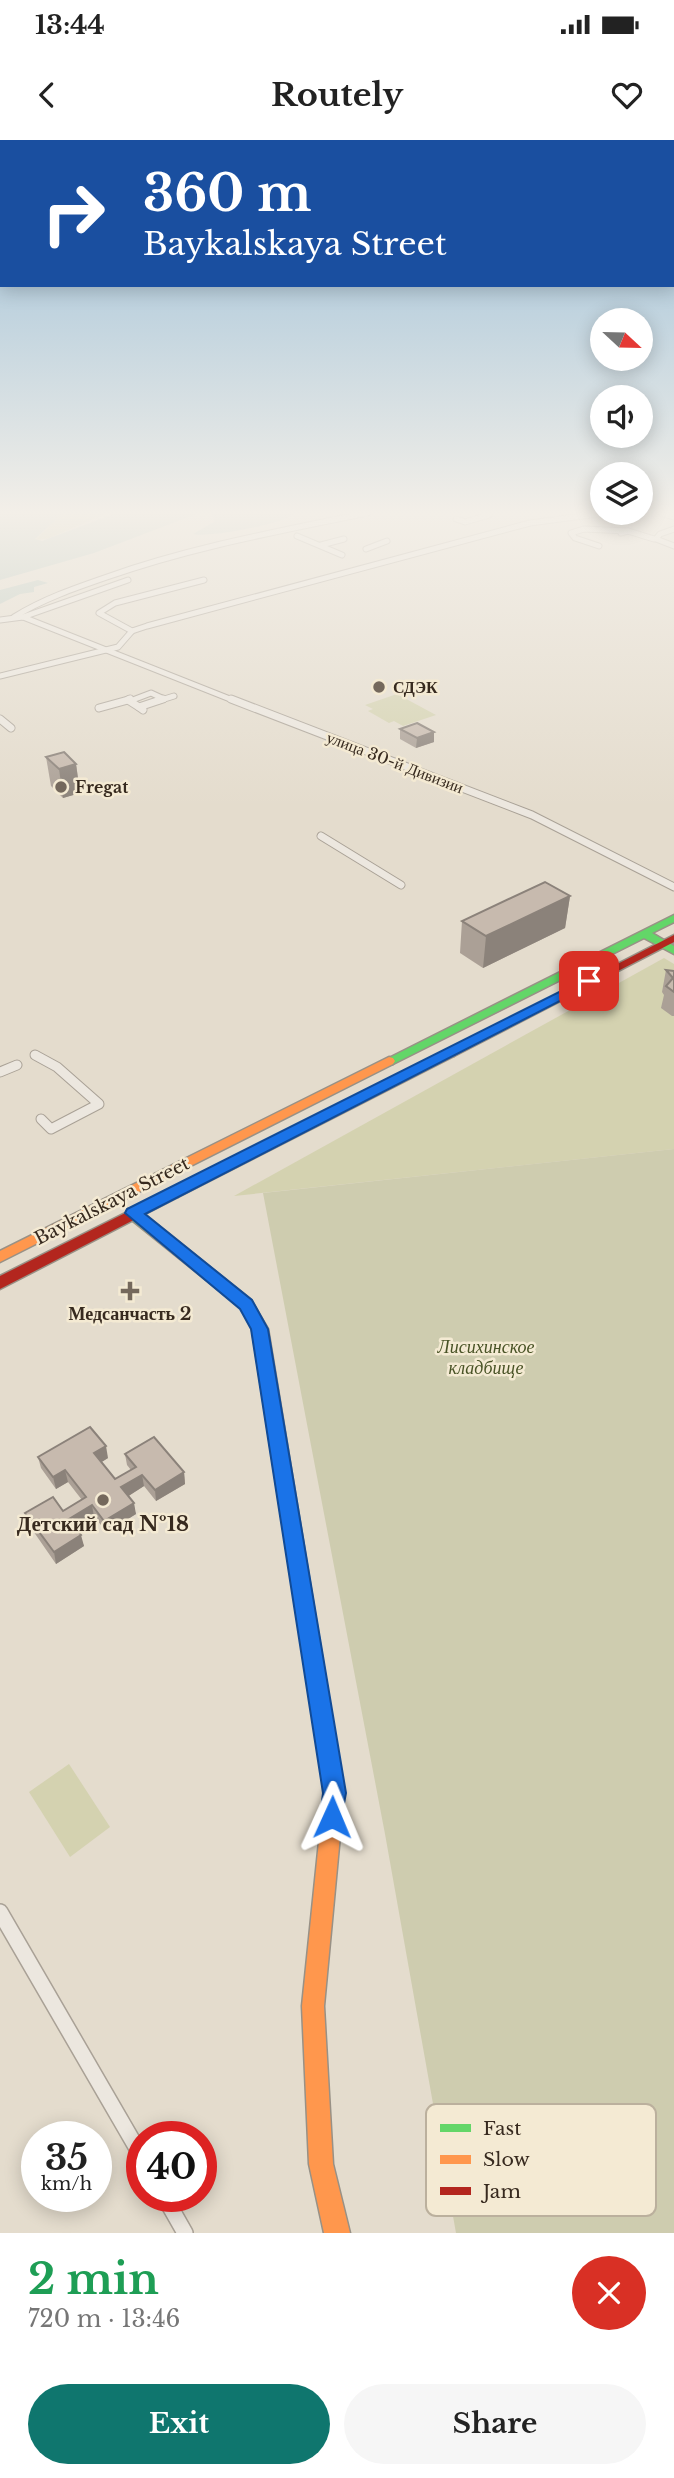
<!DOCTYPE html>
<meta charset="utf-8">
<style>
body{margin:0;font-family:"Libre Baskerville",serif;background:#f6f6f6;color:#222;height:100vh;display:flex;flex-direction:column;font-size:26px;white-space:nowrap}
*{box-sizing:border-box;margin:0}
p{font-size:23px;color:#767676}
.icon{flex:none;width:38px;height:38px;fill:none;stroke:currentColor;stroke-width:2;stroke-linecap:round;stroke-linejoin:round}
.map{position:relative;height:2093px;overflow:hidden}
.drawer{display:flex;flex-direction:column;background:#fff;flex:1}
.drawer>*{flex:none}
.hud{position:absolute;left:0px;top:0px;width:676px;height:147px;box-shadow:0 4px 18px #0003;background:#1a4fa0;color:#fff;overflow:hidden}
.needle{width:46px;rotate:112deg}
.fabs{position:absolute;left:590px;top:168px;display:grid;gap:14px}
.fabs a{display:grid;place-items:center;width:63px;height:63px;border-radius:50%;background:#fff;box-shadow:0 4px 18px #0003;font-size:35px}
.speed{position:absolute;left:21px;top:1981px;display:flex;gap:14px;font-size:35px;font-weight:700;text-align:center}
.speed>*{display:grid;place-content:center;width:91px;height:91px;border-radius:50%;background:#fff;box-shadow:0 4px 18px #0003;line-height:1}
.speed small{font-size:18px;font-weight:400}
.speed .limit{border:10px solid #d22;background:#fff;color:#111}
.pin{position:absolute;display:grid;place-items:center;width:60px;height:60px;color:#fff;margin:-30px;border-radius:14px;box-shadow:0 4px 10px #0006}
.me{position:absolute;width:77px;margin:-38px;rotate:1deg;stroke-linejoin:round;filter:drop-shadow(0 0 5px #0008)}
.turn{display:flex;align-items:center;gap:24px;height:147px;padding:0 28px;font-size:32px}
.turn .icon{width:91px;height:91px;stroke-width:2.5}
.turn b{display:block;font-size:49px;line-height:60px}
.round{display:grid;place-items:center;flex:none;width:74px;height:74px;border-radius:37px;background:#f6f6f6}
.overview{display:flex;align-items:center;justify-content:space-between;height:119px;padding:0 28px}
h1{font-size:42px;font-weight:800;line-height:52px;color:#1e9e55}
.cta{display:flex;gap:14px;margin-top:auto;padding:14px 28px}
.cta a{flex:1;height:80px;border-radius:42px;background:#0f766e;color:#fff;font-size:28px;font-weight:800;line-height:80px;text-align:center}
.cta a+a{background:#f6f6f6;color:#222}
.status{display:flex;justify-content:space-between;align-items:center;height:49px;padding:0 35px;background:#fff;direction:ltr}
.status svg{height:19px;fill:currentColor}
header{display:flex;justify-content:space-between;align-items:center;height:91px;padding:0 28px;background:#fff;font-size:32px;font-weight:800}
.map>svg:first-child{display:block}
</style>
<div class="status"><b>13:44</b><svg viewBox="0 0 49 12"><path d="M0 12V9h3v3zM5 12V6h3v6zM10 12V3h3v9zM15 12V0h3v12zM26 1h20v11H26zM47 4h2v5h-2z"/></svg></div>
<header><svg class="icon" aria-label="back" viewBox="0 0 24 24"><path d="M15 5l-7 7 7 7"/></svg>Routely<svg class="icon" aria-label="heart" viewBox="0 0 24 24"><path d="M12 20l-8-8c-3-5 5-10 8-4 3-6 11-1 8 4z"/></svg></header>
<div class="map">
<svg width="674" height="2093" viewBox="0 0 674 2093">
<rect width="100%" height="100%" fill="#e4dccd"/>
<!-- green -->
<g fill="#d4d2b0">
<polygon points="63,373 108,373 47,399 35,400"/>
<polygon points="397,554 436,575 403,586 394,581 389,583 368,571 373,569 365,565"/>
<polygon points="664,818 674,824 674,1009 234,1056"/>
<polygon points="69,1624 110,1687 70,1717 29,1652"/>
</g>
<!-- cemetery -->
<polygon fill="#ceccaf" points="674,1009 674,2093 456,2093 385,1694 263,1053"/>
<!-- water -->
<g fill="#b9c8be">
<polygon points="0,373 63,373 35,399 42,401 116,373 199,373 94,413 0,440"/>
<path d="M212,373L286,374L280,373H295C285,384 208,398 193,394L214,382Z"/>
<polygon points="38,440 48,443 34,447 34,452 20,454 0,464 0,450"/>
</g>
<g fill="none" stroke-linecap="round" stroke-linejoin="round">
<!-- street-far3 casing -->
<g stroke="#a9a196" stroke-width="7">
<g id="street-far3">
<polyline points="661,373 674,377"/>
<polyline points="456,379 465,382 489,375"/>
<polyline points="674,389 660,394 656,399 674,406"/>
<polyline points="621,393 628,391 654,399"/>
<polyline points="297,396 342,415"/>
<polyline points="321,405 344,399"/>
<polyline points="599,406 575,398 571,393 584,389 628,391"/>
<polyline points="366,409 387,401"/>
<path d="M14,477C43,459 75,448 107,437C192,407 280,391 367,373"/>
<polyline points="23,477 128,440"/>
<polyline points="0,480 23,477 235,561"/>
<polyline points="132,491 99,473 115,463 204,440"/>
<polyline points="0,536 118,507 132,491 147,486 530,383 605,373"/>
<polyline points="124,561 128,560"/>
<polyline points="130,561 151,553 164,559"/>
<polyline points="158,561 174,556"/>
</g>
</g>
<!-- street-far2 casing -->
<g stroke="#a9a196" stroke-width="9">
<g id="street-far2">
<polyline points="130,559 128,560 139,567"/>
<polyline points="231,559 532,675 674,747"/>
<polyline points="99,568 128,560"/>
<polyline points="143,570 139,567 163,559"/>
<polyline points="0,579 11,588"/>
<polyline points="321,696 401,745"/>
</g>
</g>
<!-- street-far1 casing -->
<g stroke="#a9a196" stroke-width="11">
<g id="street-far1">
<polyline points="35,915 57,927 99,964 51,989 41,979"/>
<polyline points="0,932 17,925"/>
</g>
</g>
<!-- street casing -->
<g stroke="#a9a196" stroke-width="18">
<g id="street">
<polyline points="0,1772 142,2017"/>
<polyline points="164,2056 185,2093"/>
</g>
</g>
<!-- fast casing -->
<g stroke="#989186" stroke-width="3">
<g id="fast">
<polygon points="674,775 674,782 652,793 674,806 674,814 644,798 393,924 389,925 383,921"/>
<polygon points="133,1068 138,1069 251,1160 268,1189 343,1644 340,1651 333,1654 326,1651 323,1644 252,1189 241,1168 128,1077 126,1073 128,1069"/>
</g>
</g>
<!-- slow casing -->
<g stroke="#989186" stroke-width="3">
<g id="slow">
<polygon points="450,909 456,913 454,916 178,1057 168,1057 166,1054 168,1051"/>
<polygon points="389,917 393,918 395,921 393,924 0,1122 0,1111"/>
<polygon points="333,1634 340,1637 344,1653 324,1866 333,2024 350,2093 324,2093 309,2024 302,1866 324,1653 323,1644 326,1637"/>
</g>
</g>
<!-- jam casing -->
<g stroke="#989186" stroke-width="3">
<g id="jam">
<polygon points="674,795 674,802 454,916 446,916 444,913"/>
<polygon points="173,1049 178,1051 180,1054 178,1057 0,1149 0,1136"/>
</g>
</g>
<!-- street-far3 -->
<use href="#street-far3" stroke="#ece7df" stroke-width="5"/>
<!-- street-far2 -->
<use href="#street-far2" stroke="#ece7df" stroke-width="7"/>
<!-- street-far1 -->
<use href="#street-far1" stroke="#ece7df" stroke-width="9"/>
<!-- street -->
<use href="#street" stroke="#ece7df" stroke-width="15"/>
<!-- fast -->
<use href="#fast" fill="#63d668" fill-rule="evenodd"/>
<!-- slow -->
<use href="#slow" fill="#ff974d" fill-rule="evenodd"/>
<!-- jam -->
<use href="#jam" fill="#b3261e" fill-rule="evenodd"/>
</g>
<!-- wall -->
<g fill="#aba096">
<polygon points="400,589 434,602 416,608 400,599"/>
<polygon points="46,617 76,624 80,653 63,658 51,646"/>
<polygon points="570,756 565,788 483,828 460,813 462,781"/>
<polygon points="666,830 674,831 674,876 672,876 661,868 664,855 662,852"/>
<polygon points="125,1314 184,1332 185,1344 156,1361 144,1346 128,1356 136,1374 107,1392 94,1377 76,1388 84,1406 56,1424 29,1385 25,1373 63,1371 82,1360 68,1342 56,1349 41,1328 38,1317 108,1318 101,1322 115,1339 131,1330 127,1325"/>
</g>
<!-- shaded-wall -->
<g fill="#8b827a">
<polygon points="434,592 434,602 416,608 417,598"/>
<polygon points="76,624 80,653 63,658 59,629"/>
<polygon points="570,756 565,788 483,828 486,796"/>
<polygon points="106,1306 108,1318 97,1325 94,1313"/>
<polygon points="65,1330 68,1342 56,1349 53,1337"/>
<polygon points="184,1332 185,1344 156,1361 155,1350"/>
<polygon points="142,1335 144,1346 124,1359 121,1347"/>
<polygon points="134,1363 136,1374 107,1392 104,1381"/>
<polygon points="92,1365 94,1377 72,1390 69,1379"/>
<polygon points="81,1395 84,1406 56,1424 54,1412"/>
</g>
<!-- building -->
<g fill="#c7baae" stroke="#8b827a" stroke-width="2">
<polygon points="417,583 434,592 417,598 400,589"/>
<polygon points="64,612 76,624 59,629 46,617"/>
<polygon points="545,742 570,756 486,796 462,781"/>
<polygon points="666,830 674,831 674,852 666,846 673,838"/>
<polygon points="90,1287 106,1306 94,1313 115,1339 136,1327 125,1314 154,1297 184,1332 155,1350 142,1335 121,1347 134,1363 104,1381 92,1365 69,1379 81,1395 54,1412 25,1373 53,1357 63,1371 86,1357 65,1330 53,1337 38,1317"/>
</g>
<!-- sky -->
<linearGradient id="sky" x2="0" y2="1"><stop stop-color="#95bcd7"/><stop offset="0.56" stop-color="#f3efe8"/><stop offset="1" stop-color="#f3efe8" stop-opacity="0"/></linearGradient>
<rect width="674" height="666" fill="url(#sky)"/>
<!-- route -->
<polygon fill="#1a73e8" stroke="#114b97" stroke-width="2" points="589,837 593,838 593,844 145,1074 252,1160 268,1189 346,1653 340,1685 332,1689 323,1685 320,1677 323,1653 251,1189 240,1169 125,1073 127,1069"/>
<!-- markers -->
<g fill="#74685c" stroke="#f4ead3" stroke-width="2.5">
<circle cx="379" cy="547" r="7"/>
<circle cx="61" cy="647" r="7"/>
<path d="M126.5 1140.5h7v7h7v7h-7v7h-7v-7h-7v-7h7z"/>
<circle cx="103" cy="1360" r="7"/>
</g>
<g text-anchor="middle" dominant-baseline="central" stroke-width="5" stroke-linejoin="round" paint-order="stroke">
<!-- far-poi labels -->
<g font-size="16" font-weight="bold" fill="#372a1f" stroke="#f4ead3" text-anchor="start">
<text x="393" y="547">СДЭК</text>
<text x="75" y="647">Fregat</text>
</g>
<!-- far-street labels -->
<g font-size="16" fill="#372a1f" stroke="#f4ead3">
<text transform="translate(395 622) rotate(21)">улица 30-й Дивизии</text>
</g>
<!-- street labels -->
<g font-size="18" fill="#372a1f" stroke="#f4ead3">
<text transform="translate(112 1061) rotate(-27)">Baykalskaya Street</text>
</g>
<!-- poi labels -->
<g font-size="18" font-weight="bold" fill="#372a1f" stroke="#f4ead3">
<text x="130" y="1174">Медсанчасть 2</text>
</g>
<!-- park labels -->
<g font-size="18" font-style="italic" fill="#495326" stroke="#f4ead3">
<text x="486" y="1207">Лисихинское<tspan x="486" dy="21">кладбище</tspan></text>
</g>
<!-- near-poi labels -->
<g font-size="21" font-weight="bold" fill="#372a1f" stroke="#f4ead3">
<text x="103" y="1384">Детский сад №18</text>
</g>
</g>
<!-- legend -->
<rect x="426" y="1964" width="230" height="112" rx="10" fill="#f4ead3" stroke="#bbb09d" stroke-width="2"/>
<rect x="440" y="1984" width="31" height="8" fill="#63d668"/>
<rect x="440" y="2015" width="31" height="9" fill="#ff974d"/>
<rect x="440" y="2047" width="31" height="8" fill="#b3261e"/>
<g font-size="19" fill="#372a1f">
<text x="483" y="1995">Fast</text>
<text x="483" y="2026">Slow</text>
<text x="483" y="2058">Jam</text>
</g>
</svg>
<div class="fabs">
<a><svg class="needle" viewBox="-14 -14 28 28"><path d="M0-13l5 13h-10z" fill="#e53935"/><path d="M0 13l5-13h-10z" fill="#767676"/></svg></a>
<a><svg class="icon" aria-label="sound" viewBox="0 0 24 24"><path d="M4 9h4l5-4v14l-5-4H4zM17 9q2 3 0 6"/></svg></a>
<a><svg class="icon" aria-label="layers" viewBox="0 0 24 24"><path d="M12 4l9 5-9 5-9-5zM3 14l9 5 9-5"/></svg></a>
</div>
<div class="speed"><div>35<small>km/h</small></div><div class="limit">40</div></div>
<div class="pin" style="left:589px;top:841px;background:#d93025"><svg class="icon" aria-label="arrive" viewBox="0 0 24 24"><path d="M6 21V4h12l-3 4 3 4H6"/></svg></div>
<svg class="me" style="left:332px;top:1677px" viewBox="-20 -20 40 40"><path d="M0-17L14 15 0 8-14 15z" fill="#1a73e8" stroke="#fff" stroke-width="4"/></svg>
<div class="hud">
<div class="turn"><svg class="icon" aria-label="right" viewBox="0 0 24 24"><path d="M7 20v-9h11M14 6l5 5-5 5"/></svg><div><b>360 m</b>Baykalskaya Street</div></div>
</div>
</div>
<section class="drawer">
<div class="overview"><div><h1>2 min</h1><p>720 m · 13:46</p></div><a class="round" style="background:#d93025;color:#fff"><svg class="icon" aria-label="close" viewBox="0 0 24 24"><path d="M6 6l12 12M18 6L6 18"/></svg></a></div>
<div class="cta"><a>Exit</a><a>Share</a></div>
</section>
